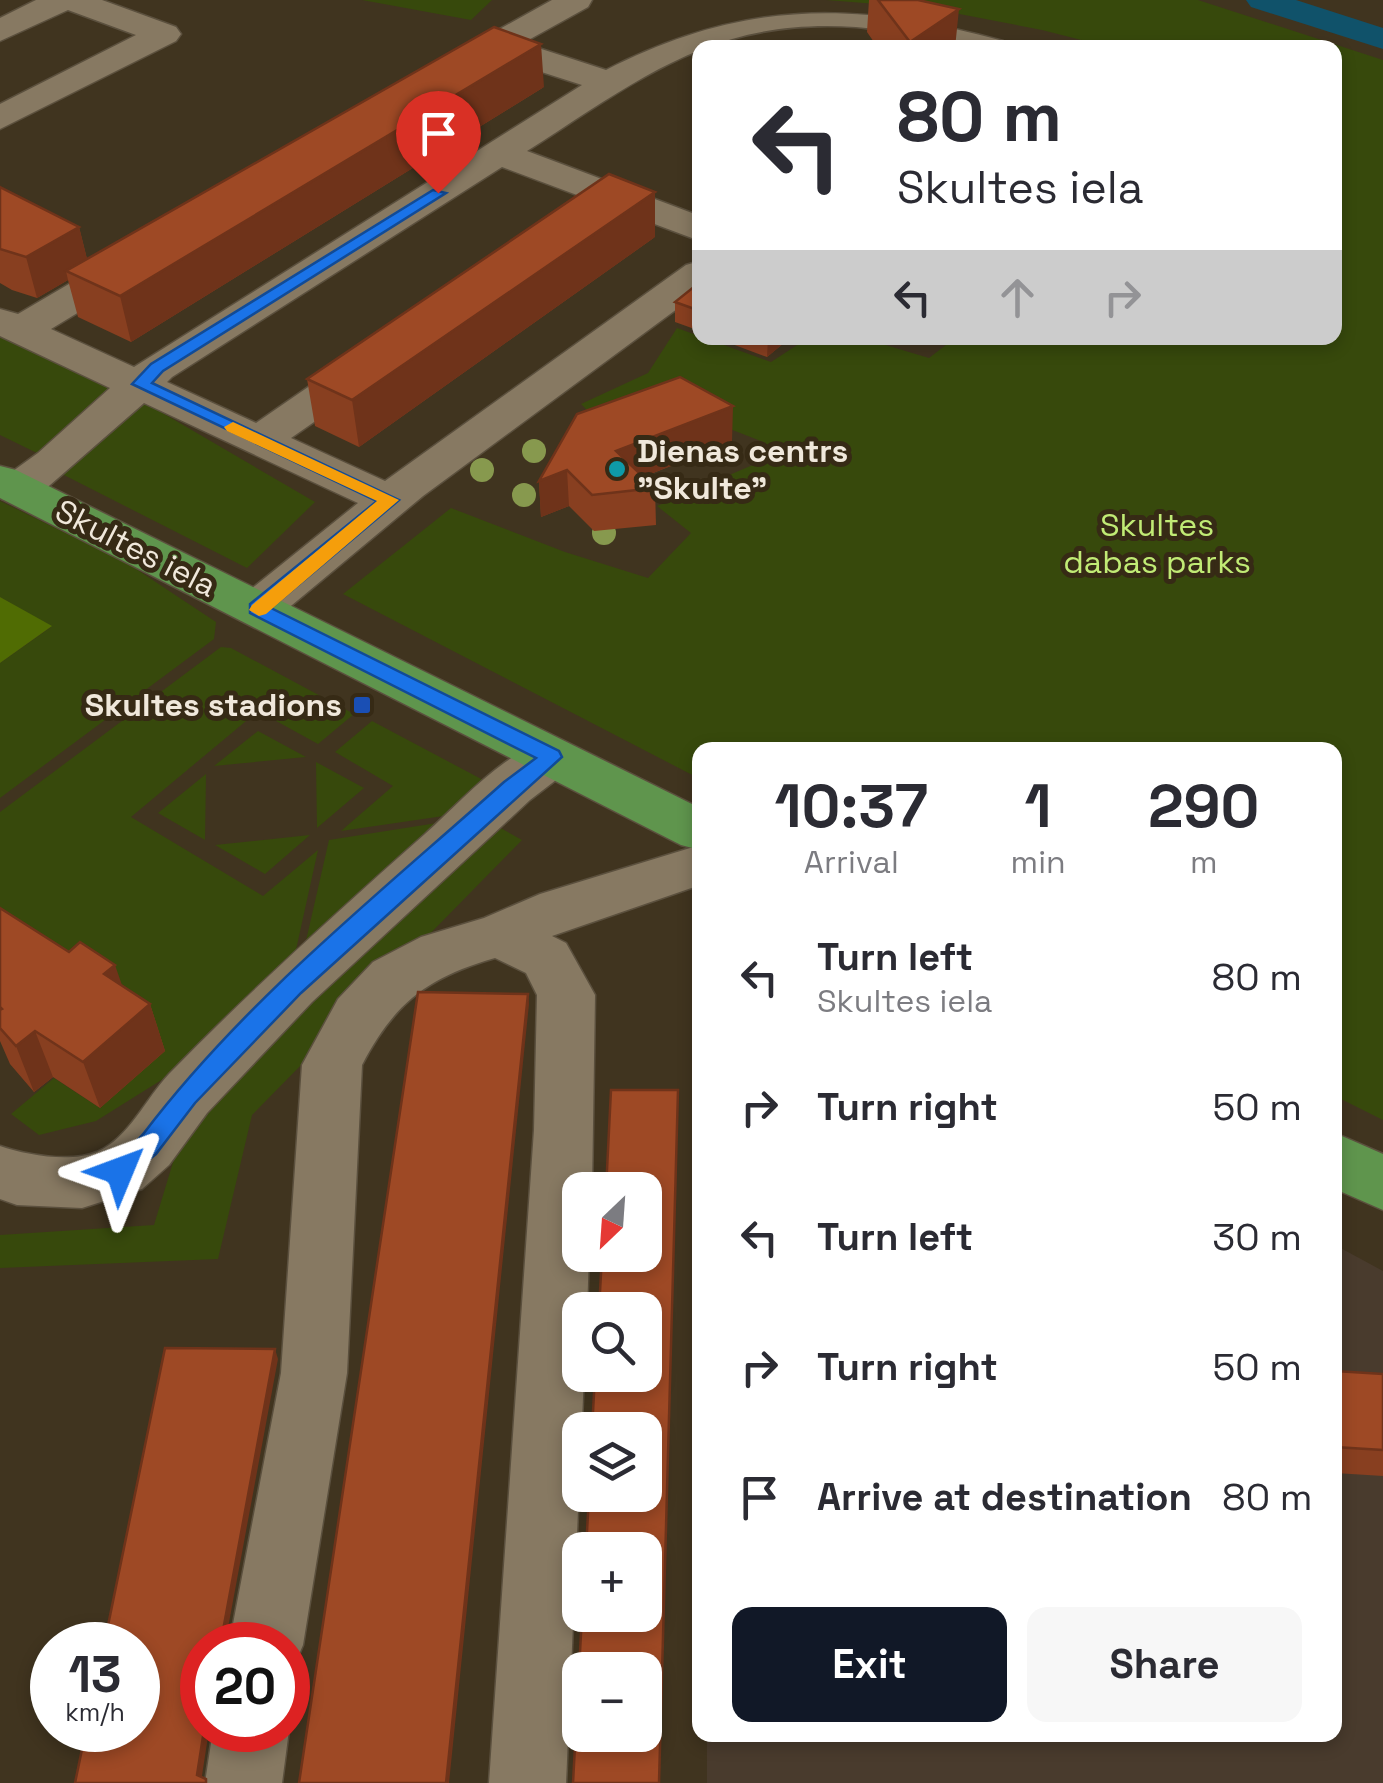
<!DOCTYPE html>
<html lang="en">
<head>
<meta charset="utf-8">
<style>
	:root { --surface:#fff; --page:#f7f7f7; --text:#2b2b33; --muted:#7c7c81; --accent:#111827 }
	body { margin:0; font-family:"Space Grotesk",sans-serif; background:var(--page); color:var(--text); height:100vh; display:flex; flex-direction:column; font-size:38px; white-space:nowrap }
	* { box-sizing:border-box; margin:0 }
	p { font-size:32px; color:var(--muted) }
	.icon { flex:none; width:55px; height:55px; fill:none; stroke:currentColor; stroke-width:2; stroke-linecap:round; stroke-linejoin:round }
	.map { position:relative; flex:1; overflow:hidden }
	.drawer { position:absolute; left:692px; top:742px; width:650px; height:1000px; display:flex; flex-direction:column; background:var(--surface); border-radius:20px; box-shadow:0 5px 15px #0003 }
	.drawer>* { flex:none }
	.hud { position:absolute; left:692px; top:40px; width:650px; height:305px; border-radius:20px; box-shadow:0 5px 15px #0003; background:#fff; color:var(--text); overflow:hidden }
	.needle { width:65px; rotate:205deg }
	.buttons { position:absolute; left:562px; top:1172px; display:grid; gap:20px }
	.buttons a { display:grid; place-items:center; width:100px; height:100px; border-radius:20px; background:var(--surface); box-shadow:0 5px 15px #0003; font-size:50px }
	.speed { position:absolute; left:30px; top:1622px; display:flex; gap:20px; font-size:50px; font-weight:700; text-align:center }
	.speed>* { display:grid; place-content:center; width:130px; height:130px; border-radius:50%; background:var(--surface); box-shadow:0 5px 15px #0003; line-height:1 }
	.speed small { font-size:25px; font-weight:400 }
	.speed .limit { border:15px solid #d22; background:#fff; color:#111 }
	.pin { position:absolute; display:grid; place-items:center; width:85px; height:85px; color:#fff; margin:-102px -42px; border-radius:50% 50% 50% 0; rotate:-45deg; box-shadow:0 0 10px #0007 }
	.pin .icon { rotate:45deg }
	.me { position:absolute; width:110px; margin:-55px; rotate:46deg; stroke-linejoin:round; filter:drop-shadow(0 0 8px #0008) }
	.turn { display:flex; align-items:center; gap:35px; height:210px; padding:0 40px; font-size:45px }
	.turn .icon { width:130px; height:130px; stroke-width:2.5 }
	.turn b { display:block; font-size:70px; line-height:85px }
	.lanes { display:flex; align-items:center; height:95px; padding:0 40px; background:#0003; justify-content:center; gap:50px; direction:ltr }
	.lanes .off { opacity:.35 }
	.eta { display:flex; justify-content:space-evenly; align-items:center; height:170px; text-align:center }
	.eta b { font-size:60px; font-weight:800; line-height:70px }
	.action { display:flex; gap:20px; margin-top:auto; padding:20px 40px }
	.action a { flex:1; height:115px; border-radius:20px; background:var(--accent); color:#fff; font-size:40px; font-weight:800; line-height:115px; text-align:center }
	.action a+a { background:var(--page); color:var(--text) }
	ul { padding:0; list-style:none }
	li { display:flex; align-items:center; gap:30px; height:130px; padding:0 40px }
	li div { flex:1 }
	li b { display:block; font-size:38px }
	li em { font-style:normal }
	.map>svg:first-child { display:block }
	.industrial { fill:#493b2d }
	.green { fill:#37490c }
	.forest { fill:#506c03 }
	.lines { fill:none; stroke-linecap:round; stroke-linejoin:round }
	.canal { fill:#10526a; fill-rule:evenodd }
	.minor-casing { stroke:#5b503e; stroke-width:3 }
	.major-casing { stroke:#5b503e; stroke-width:3 }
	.minor { fill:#877962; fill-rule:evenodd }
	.major { fill:#5f954d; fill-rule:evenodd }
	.tree { fill:#87994e }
	.wall { fill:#883f20 }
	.shaded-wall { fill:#6f331a }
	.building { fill:#9e4925; stroke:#6f331a; stroke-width:2.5; fill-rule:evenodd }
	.route { fill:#1a73e8; stroke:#114b97; stroke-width:2.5 }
	.slow { fill:#f59e0b }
	.culture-dot { fill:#0f9aa8; stroke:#362a15; stroke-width:4 }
	.transit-dot { fill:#1a4fb4; stroke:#362a15; stroke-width:4 }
	.labels { text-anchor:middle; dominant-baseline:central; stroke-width:10; stroke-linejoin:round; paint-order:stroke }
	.poi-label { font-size:32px; font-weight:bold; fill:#f0e8db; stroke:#362a15; text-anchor:start }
	.park-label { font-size:32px; fill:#c1eb75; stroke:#362a15 }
	.street-label { font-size:32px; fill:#f0e8db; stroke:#362a15 }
</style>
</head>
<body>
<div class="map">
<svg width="1383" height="1783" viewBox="0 0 1383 1783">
	<rect width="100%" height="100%" fill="#40341f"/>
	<path class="industrial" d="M1335,1245L1383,1271V1783H707V1735H1335Z"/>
	<path class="green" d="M362,0H492L471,20Z
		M826,0H1198L1383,60V1120L1335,1096V750H700V779L343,594L451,508L565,552L648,578L691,533L657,506L762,461L766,443L676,408L595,418L581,404L648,373L677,328L771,362L808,338H862L929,358L955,338H1335V48L1109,47L1042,30L928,8Z
		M0,337L125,387L39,454L0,435Z
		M142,401L315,502L247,568L60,473Z
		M0,501L127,563L216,622L214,639L0,798V663L51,627L0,597Z
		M221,647L231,648L354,714L318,744L258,711L131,817L263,896L318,850L290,977L203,1054L96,1121L39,1135L11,1114L54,1078L100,1108L164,1050L0,927V812Z
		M372,721L485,781L464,813L341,831L393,786L335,752Z
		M258,731L306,757L214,766Z
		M316,762L364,788L317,828Z
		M206,774L205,840L158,813Z
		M456,820L300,967L329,840Z
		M497,826L522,840L252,1115L218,1259L0,1268V1235L154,1225L184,1126Z
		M310,835L265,874L215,845Z"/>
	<path class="forest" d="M0,597L52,626L0,663Z"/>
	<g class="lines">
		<path class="canal" d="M1246,0H1296L1383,28V49L1251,7Z"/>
		<g class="minor-casing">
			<path id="minor" d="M36,0H102L176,27L181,34L176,41L0,129V104L136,35L68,10L0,41V18Z
				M552,0H592L588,7L523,43L606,70C742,0 856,0 1003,41L1008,48C990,48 971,50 954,48C921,43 890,29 856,27C714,17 640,79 527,151L700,216V241L502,167L172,377L167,382L256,423L356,354L371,350L386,354L392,363L386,372L291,438L385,481L686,265L700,261V292L423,496L274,620L257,625L240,620L233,609L240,598L358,503L144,403L34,499L18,503L2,499V479L38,453L110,388L0,336V309L18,314L125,251L139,247L153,251L159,259L153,267L51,329L134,367L582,85L498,58L459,79L447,82L435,79L430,72L435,65Z
				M551,739L569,744L577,757L569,770L530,800L312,1002L207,1113L169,1165L142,1189L82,1208L17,1205L0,1199V1146C26,1155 70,1163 97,1152C129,1138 146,1098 169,1074C251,990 337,912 425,834C462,801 502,753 551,739Z
				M700,845V885L552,936L566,943L595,995L592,1190H580V1255H589L587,1310H580V1375H584L566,1783H489L534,1130L537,995L526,973L495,958C428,977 394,1003 362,1065L347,1373L303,1645L292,1671L288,1673V1645H229L281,1373L302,1065L338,999L373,962L421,937L484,918L540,894Z
				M288,1727L289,1730L282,1783H205L213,1730H288Z"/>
		</g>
		<g class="major-casing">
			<path id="major" d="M0,466L16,470L700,808V850L681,845L0,498Z
				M1335,1133L1383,1154V1210L1335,1189Z"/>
		</g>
		<use href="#minor" class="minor"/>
		<use href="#major" class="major"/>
	</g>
	<g class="tree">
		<circle cx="534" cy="451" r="12"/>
		<circle cx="482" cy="470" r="12"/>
		<circle cx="524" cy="495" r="12"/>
		<circle cx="604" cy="533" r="12"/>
	</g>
	<path class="wall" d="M869,0H918L955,48H878L867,32Z
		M544,87L131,342L78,317L68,280L37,298L12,290L0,283V187L79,227L87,259Z
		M655,237L359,447L315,426L307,379Z
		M700,282V331L675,322V302Z
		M716,338H790L767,357Z
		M577,414L732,442L643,477L655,488L656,525L594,531L569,506L541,517L539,481Z
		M0,908L150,1004L165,1051L100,1108L53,1077L34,1092L10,1064L0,1041Z
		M1335,1371L1383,1374V1476L1335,1473Z"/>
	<path class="shaded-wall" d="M959,9L955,48H910V42Z
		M541,44L544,87L131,342L120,296Z
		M655,192V237L359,447L352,400Z
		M79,227L89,267L66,271L68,280L37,298L26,257Z
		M768,338H790L767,357Z
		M733,406L732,442L617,487L616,451Z
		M567,470L569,506L541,517L539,481Z
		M115,965L131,1011L104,974Z
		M528,994L529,1004L449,1783H446Z
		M150,1004L165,1051L100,1108L83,1062Z
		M35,1031L53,1077L34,1092L16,1046Z
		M275,1349L278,1359L225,1644L222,1636Z
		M204,1730H209L201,1782L197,1775Z"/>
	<path class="building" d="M878,0H918L959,9L910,42Z
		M494,27L541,44L120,296L66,271Z
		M609,174L655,192L352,400L307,379Z
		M0,187L79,227L26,257L0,249Z
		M700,282V311L675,302Z
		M680,377L733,406L616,451L655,488L592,495L567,470L539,481L577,414Z
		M0,908L69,952L80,942L115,965L104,974L150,1004L83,1062L35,1031L16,1046L0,1028V1010L2,1009L0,1007Z
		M418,992L528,994L446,1783H299Z
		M611,1090H678L659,1783H573L582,1615H645V1550H586L589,1495H645V1430H592L595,1375H645V1310H599L602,1255H645V1190H606ZM580,1670H645V1735H580Z
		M165,1348L275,1349L222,1636L229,1641L228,1645H202V1730H204L197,1775L206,1779V1783H75L86,1730H138V1645H104Z
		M1335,1371L1383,1374V1450L1335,1447Z"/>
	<path class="route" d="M433,190L446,193L163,371L152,383L399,500L271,608L559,751L562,757L301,993L195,1103L156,1154L120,1182L111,1179L107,1171C115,1155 133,1147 144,1133C245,1000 380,893 504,782L536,758L250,613V604L377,501L132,384L151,364Z"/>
	<path class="slow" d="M233,422L399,500L266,614L259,616L249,610L252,605L377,501L227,431L224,427Z"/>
	<circle class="culture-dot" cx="617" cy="469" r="10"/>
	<rect class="transit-dot" x="352" y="695" width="20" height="20" rx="5"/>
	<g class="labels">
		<g class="poi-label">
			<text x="637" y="451">Dienas centrs<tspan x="637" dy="37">"Skulte"</tspan></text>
			<text x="342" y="705" text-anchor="end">Skultes stadions</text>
		</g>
		<g class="park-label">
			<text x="1157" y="525">Skultes<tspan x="1157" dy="37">dabas parks</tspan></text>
		</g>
		<g class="street-label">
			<text transform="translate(136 548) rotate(27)">Skultes iela</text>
		</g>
	</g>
</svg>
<div class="buttons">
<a><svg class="needle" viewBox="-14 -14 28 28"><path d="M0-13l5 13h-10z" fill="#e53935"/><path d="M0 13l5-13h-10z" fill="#7c7c81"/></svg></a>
<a><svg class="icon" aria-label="search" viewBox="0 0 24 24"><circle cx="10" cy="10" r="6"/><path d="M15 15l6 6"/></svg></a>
<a><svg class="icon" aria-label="layers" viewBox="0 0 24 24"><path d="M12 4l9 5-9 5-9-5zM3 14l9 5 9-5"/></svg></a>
<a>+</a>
<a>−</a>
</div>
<div class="speed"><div>13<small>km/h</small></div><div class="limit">20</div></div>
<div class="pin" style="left:438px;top:193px;background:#d93025"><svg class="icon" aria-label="arrive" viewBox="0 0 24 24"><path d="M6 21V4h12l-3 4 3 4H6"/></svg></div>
<svg class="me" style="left:120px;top:1171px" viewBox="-20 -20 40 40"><path d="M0-17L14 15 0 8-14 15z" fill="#1a73e8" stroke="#fff" stroke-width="4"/></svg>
<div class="hud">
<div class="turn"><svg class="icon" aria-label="left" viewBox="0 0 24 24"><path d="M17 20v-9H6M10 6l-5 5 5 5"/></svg><div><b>80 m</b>Skultes iela</div></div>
<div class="lanes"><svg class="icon" aria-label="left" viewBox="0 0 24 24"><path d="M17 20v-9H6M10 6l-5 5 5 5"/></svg><svg class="icon off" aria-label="ahead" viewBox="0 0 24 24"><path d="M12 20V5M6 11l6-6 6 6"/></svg><svg class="icon off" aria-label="right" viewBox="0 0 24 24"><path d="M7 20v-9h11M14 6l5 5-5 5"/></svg></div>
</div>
<section class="drawer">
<div class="eta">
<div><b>10:37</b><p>Arrival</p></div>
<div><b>1</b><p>min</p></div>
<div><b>290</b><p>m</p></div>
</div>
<ul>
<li><svg class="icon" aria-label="left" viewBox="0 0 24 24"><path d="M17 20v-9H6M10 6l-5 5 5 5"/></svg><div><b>Turn left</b><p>Skultes iela</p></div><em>80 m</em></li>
<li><svg class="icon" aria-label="right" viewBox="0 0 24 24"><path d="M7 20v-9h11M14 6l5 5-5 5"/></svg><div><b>Turn right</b></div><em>50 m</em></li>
<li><svg class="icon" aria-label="left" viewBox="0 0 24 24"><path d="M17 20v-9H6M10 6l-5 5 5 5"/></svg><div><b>Turn left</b></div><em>30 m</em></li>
<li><svg class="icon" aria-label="right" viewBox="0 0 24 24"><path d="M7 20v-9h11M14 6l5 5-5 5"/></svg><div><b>Turn right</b></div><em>50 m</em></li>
<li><svg class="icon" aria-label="arrive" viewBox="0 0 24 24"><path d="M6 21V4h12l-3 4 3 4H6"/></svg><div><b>Arrive at destination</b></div><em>80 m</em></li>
</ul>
<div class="action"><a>Exit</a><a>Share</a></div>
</section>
</div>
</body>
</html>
